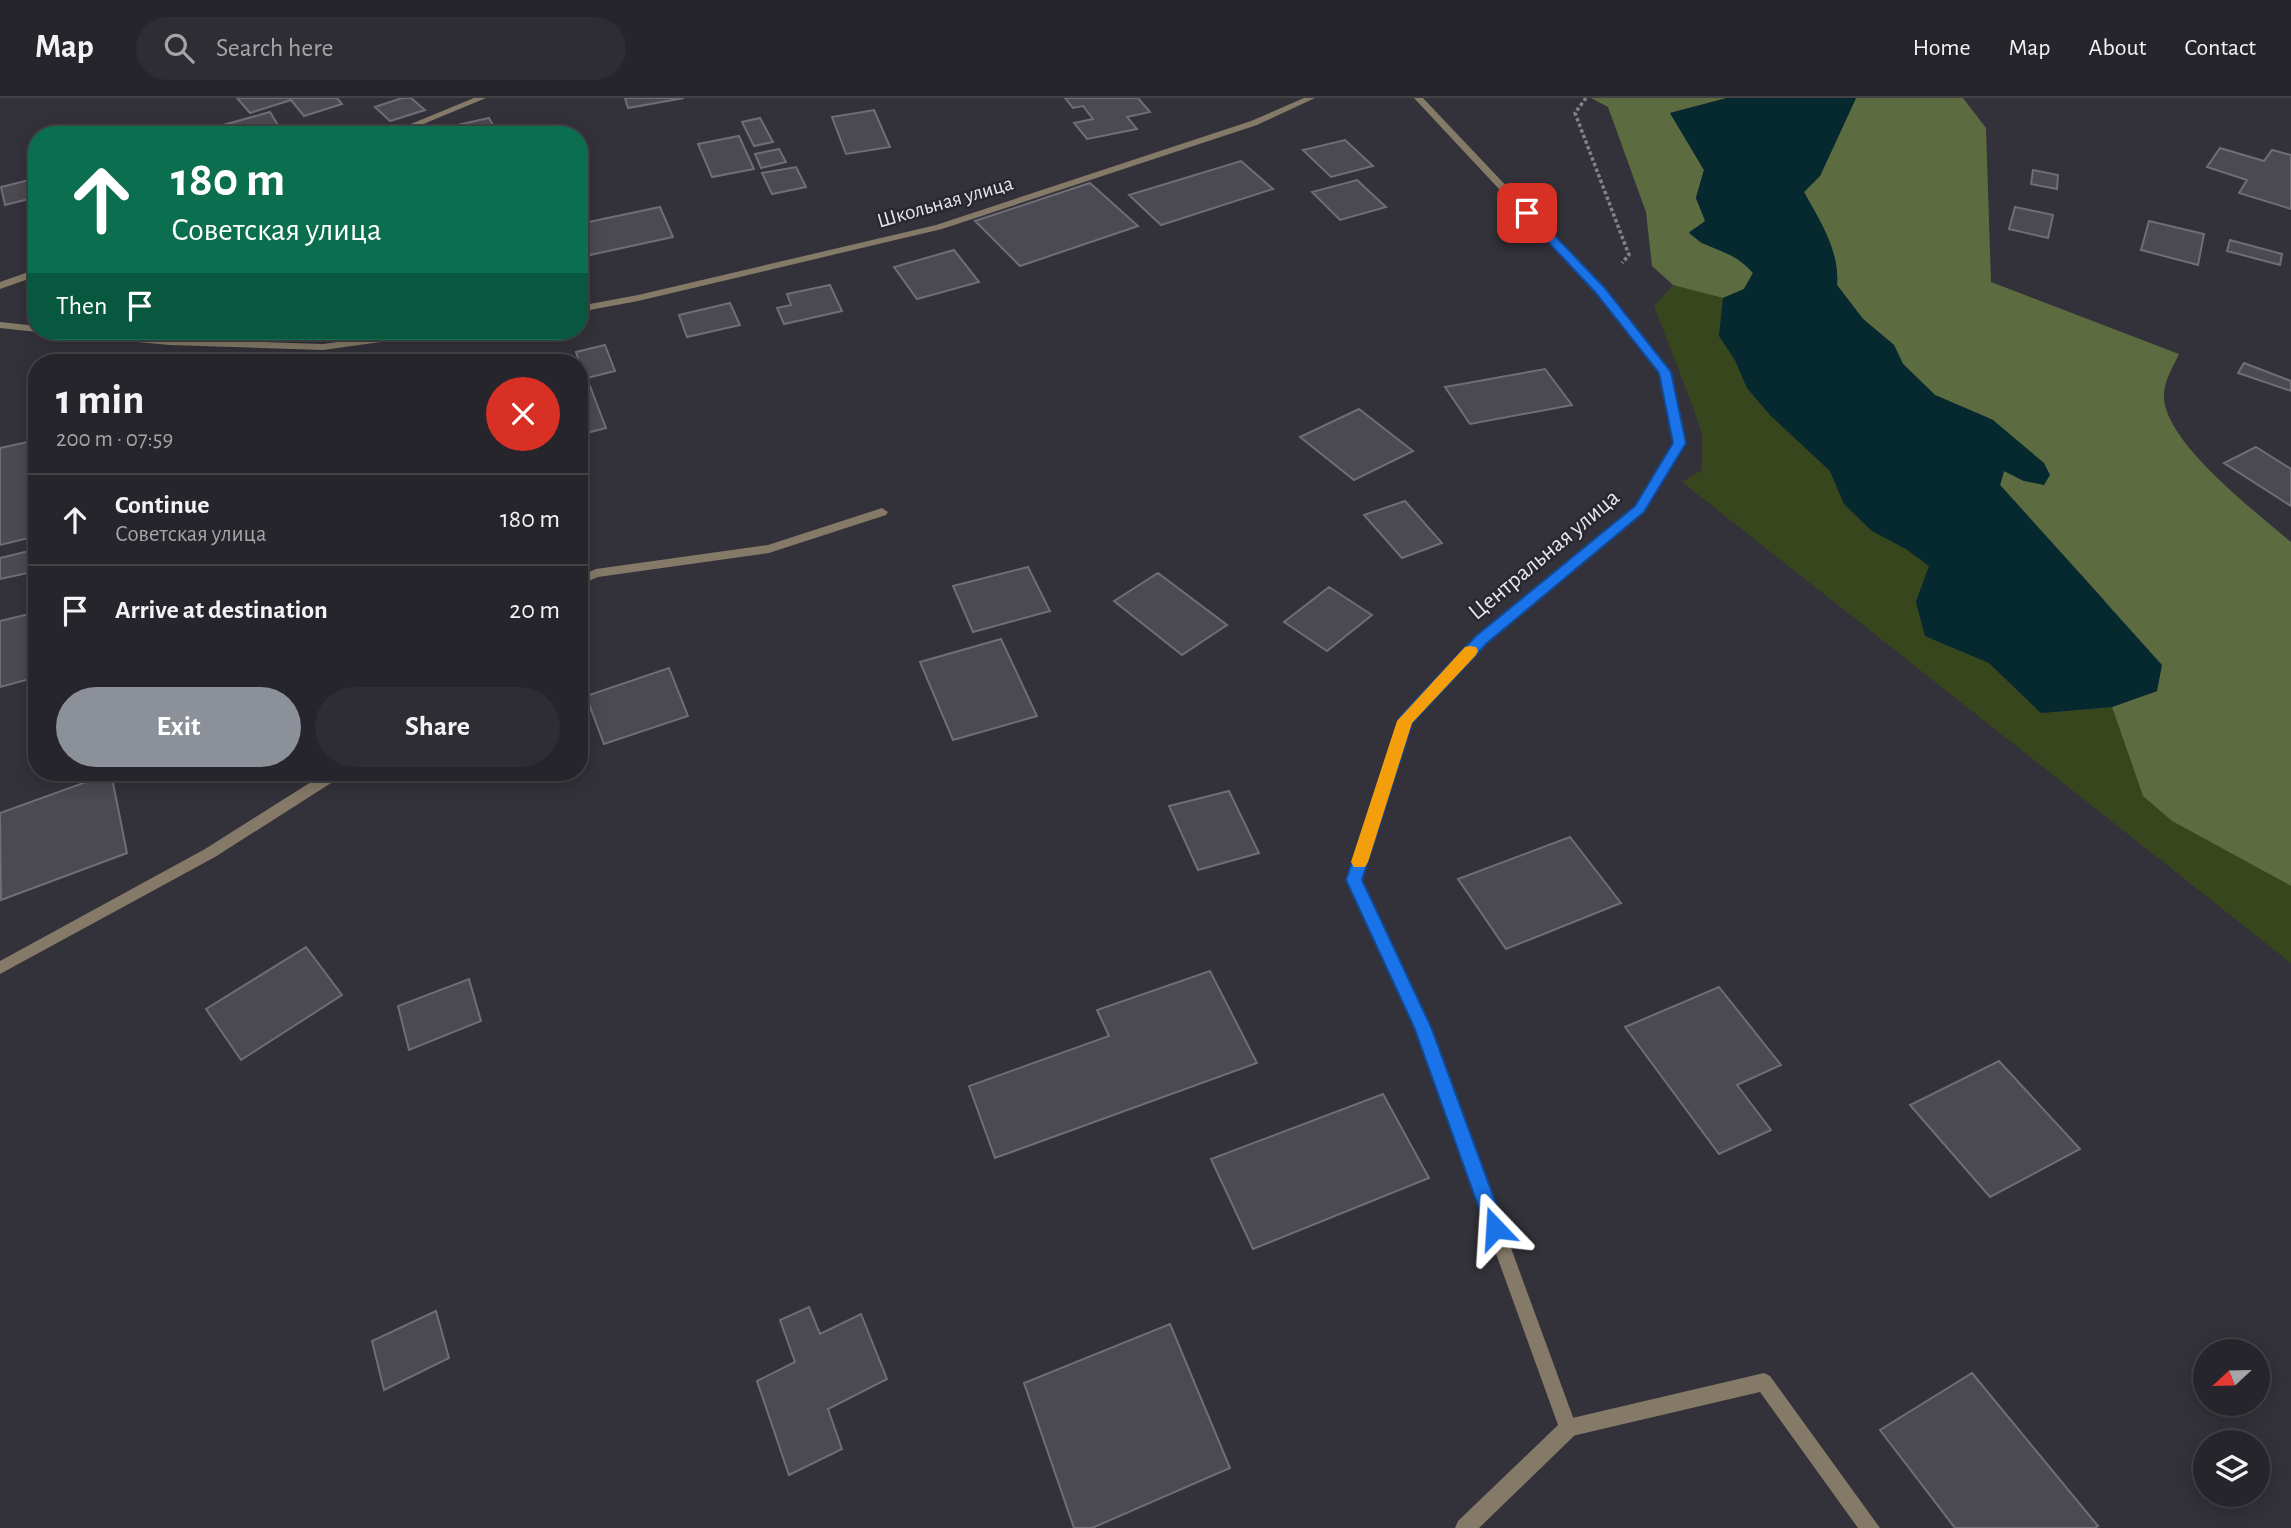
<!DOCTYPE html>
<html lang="en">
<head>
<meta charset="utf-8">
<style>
	:root { --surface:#26252b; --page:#2e2d33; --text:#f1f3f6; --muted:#a4a5a9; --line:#424247; --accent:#8c9099 }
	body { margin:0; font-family:"Alegreya Sans",sans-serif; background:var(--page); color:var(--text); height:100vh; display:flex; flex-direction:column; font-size:26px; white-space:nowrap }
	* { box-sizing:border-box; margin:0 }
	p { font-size:23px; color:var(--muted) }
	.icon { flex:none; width:38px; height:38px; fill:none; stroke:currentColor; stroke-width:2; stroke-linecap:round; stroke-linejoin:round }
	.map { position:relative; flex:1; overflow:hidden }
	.sheet { position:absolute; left:28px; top:256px; width:560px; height:427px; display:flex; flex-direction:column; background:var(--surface); border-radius:28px; box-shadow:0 4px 18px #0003,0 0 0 2px var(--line) }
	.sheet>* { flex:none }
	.guide { position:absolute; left:28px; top:28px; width:560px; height:214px; border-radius:28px; box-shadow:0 4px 18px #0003,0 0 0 2px var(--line); background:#0b6e4f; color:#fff; overflow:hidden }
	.needle { width:46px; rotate:248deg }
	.tools { position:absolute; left:2193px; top:1241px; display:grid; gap:14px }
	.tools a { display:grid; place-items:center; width:77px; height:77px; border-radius:50%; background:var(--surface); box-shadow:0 4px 18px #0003,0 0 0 2px var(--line); font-size:35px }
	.pin { position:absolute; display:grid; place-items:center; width:60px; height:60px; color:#fff; margin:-30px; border-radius:14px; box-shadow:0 4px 10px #0006 }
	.me { position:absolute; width:77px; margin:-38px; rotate:340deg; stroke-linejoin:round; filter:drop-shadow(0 0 5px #0008) }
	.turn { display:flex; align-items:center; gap:24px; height:147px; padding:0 28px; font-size:32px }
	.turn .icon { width:91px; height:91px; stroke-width:2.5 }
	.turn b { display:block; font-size:49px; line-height:60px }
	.then { display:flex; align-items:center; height:66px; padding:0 28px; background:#0003; gap:14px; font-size:26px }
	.round { display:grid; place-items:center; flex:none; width:74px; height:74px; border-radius:37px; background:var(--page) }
	.summary { display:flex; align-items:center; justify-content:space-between; height:119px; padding:0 28px }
	h1 { font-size:42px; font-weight:700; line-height:52px }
	.cta { display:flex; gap:14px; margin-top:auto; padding:14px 28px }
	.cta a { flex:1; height:80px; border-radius:42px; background:var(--accent); color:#fff; font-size:28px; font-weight:700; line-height:80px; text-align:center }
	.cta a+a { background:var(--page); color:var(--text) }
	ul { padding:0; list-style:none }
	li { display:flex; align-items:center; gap:21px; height:91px; padding:0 28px; border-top:2px solid var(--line) }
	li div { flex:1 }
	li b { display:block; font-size:26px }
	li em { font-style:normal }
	header { display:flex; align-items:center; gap:42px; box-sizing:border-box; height:98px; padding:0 35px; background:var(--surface); border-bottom:2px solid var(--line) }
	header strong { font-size:33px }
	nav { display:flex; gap:38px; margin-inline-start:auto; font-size:24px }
	.search { width:490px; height:63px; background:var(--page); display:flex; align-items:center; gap:18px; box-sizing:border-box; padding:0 24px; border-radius:38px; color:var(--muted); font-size:26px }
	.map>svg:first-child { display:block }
	.green { fill:#38461e }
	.forest { fill:#5c6c40 }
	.water { fill:#05292e }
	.building { fill:#4b4951; stroke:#6f6d76; stroke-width:2 }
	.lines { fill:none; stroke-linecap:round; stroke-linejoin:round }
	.path { stroke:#838188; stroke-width:3.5; stroke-dasharray:3.5 2.5; stroke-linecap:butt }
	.service { fill:#857a68; fill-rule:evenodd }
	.minor { fill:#857a68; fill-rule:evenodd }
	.route { fill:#1a73e8; stroke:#114b97; stroke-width:2 }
	.slow { fill:#f59e0b }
	.labels { text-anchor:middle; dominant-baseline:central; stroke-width:5; stroke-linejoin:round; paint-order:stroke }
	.far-street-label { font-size:21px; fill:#e7e6eb; stroke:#29272f }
	.street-label { font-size:24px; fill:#e7e6eb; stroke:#29272f }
</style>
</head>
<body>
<header>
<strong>Map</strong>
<div class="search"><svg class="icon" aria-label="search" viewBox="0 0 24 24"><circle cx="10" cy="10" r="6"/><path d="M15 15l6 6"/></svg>Search here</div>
<nav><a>Home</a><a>Map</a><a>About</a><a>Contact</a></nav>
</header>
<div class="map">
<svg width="2291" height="1430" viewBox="0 0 2291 1430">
	<rect width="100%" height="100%" fill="#333139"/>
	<path class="green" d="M1673,187L1723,200L1720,238L1735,262L1747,290L1770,317L1830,373L1844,406L1872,433L1906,451L1929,468L1916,504L1925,538L1989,565L2041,615L2112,609L2143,698L2172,723L2291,788V865L1682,384L1702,372V337L1694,312L1654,208Z"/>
	<path class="forest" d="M1591,0H1727L1670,15L1704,72L1696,100L1706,123L1689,134L1701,145L1739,159L1753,175L1744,191L1723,200L1673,187L1652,168L1646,114L1608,9Z
		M1856,0H1963L1986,30L1991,184L2179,256C2172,271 2163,284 2164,301C2168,347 2256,414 2291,444V788L2172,723L2143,698L2112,609L2157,593L2104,502L2000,387L2004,373L2024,383L1993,322L1935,297L1903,266L1894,247L1863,221L1837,187C1840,153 1820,124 1804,94L1820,78Z"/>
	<path class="water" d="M1727,0H1856L1820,78L1804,94C1821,125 1839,151 1837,187L1863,221L1894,247L1903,266L1935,297L1993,322L2044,365L2050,377L2044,387L2024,383L2004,373L2000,387L2162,567L2157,593L2112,609L2041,615L1989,565L1925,538L1916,504L1929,468L1906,451L1872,433L1844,406L1830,373L1770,317L1747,290L1735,262L1719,238L1723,200L1744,191L1753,175C1731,150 1712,155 1689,135L1705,123L1696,100L1704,72L1670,15Z"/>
	<path class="building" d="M237,0H337L342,6L304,18L291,2L250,15Z
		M402,0H411L425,12L390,23L375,9Z
		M625,0H684L628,10Z
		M1065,0H1138L1150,14L1127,19L1137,31L1087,41L1074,25L1093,21L1083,8L1073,10Z
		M874,12L890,49L846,56L832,19Z
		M270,14L284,37H187Z
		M489,20L497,34L458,37L453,28Z
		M760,20L773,44L754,48L742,24Z
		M739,38L754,71L712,79L698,46Z
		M1345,42L1373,68L1331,79L1303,52Z
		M2220,50L2264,63L2272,52L2291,57V111L2239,95L2247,82L2207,69Z
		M779,51L786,64L761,70L755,56Z
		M1241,63L1273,91L1161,127L1129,97Z
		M796,69L806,89L772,96L762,75Z
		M2033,72L2058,77L2057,91L2031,86Z
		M37,80V99L5,107L1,89Z
		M1357,82L1386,109L1340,122L1312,94Z
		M1090,85L1138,128L1020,168L975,123Z
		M660,109L673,139L590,157L579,126Z
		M2015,109L2053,117L2048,140L2009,131Z
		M2149,123L2204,136L2198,167L2141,152Z
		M2230,142L2282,156L2280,167L2227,153Z
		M954,152L979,184L917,201L894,169Z
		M830,187L842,213L784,226L777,210L791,207L787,196Z
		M730,205L740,227L687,239L679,217Z
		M605,247L615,273L579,282V264H565L578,260L576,254Z
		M2244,265L2291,283V293L2238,275Z
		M1545,271L1572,307L1470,326L1445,289Z
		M590,288L606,330L579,337V290Z
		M1359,311L1413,353L1354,382L1300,339Z
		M37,342V438L0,447V350Z
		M2256,349L2291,371V408L2224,365Z
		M1405,403L1442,445L1402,460L1364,417Z
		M37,451V473L0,481V460Z
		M1028,469L1050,513L973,534L953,488Z
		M1158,475L1227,527L1182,557L1114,503Z
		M1329,489L1372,517L1327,553L1284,524Z
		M37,514V579L0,589V523Z
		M1001,541L1037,618L953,642L920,564Z
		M669,570L688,618L604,646L586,598Z
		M111,675L127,755L1,802L0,715Z
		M1229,693L1259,755L1198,772L1169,708Z
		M1570,739L1621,805L1506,851L1458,781Z
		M306,849L342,897L241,962L206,911Z
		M1210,873L1257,965L995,1060L969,988L1109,938L1097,912Z
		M469,881L481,923L409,952L398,908Z
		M1719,889L1781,967L1737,987L1771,1032L1719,1056L1625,929Z
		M1999,963L2080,1051L1990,1099L1910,1007Z
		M1383,996L1429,1080L1253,1151L1211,1061Z
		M809,1209L820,1236L861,1216L887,1281L828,1311L842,1351L789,1377L757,1283L795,1264L780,1222Z
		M436,1213L449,1260L384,1292L372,1243Z
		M1170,1226L1230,1370L1092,1430H1074L1024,1285Z
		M1972,1275L2098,1428L2095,1430H1955L1880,1332Z"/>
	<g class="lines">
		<path class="path" d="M1586,0L1575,15L1629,157L1622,165"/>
		<path class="service" d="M882,410L888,414L886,417L769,455L598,479L579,487V478L596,471L768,447Z
			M327,674H344L342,678L215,759L0,876V863L205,751Z
			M1764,1275L1770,1278L1880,1430H1858L1760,1294L1568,1339L1561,1337L1559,1330L1561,1323L1568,1321Z"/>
		<path class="minor" d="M474,0H486L397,37H384Z
			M1304,0H1315L1257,27L942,131L638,203L579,214V208L638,197L936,127L1251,23Z
			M1414,0H1423L1603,190L1669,272L1686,345L1644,414L1486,545L1411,625L1361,782L1430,929L1577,1330L1575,1337L1479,1430H1455L1458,1423L1558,1327L1414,929L1347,782L1400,619L1476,539L1636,408L1674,345L1660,274L1595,194Z
			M37,171V178L0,191V184Z
			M0,224L37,228V233H41L37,234L0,230Z
			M50,233H85L169,241L323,246L418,233H444L439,236L323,252L169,247L55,236Z"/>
	</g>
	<path class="route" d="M1523,113H1531L1604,189L1671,274L1686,345L1644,414L1486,546L1412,625L1362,782L1431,929L1505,1130L1502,1137L1495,1139L1488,1137L1486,1130L1414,929L1346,782L1400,619L1476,538L1635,408L1673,345L1659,275L1595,194L1523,117Z"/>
	<path class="slow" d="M1470,548L1476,549L1478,553L1476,557L1412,625L1368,764L1365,769H1354L1351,764L1397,623L1465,549Z"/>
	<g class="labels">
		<g class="far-street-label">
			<text transform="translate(945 104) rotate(-16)">Школьная улица</text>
		</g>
		<g class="street-label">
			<text transform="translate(1544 457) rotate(-40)">Центральная улица</text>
		</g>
	</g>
</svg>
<div class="tools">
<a><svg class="needle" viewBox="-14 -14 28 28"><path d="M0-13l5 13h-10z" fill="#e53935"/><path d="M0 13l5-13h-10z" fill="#a4a5a9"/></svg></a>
<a><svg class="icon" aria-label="layers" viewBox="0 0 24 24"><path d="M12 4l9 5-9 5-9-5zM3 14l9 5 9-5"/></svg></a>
</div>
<div class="pin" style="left:1527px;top:115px;background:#d93025"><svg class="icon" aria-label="arrive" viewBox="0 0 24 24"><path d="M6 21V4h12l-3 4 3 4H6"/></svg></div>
<svg class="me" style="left:1495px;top:1130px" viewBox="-20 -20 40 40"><path d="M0-17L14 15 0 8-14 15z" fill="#1a73e8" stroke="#fff" stroke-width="4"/></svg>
<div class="guide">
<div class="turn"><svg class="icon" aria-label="ahead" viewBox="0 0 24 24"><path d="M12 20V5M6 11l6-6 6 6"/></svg><div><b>180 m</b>Советская улица</div></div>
<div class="then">Then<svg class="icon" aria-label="arrive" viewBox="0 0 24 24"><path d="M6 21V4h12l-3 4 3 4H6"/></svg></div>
</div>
<section class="sheet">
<div class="summary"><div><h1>1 min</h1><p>200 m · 07:59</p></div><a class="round" style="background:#d93025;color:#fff"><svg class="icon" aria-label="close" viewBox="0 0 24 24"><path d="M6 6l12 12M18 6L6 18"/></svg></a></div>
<ul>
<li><svg class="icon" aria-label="ahead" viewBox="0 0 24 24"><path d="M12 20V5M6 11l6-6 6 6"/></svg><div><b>Continue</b><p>Советская улица</p></div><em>180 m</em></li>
<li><svg class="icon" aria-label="arrive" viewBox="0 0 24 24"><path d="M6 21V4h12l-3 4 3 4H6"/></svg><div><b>Arrive at destination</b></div><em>20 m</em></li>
</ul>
<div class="cta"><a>Exit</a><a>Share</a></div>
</section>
</div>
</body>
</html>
